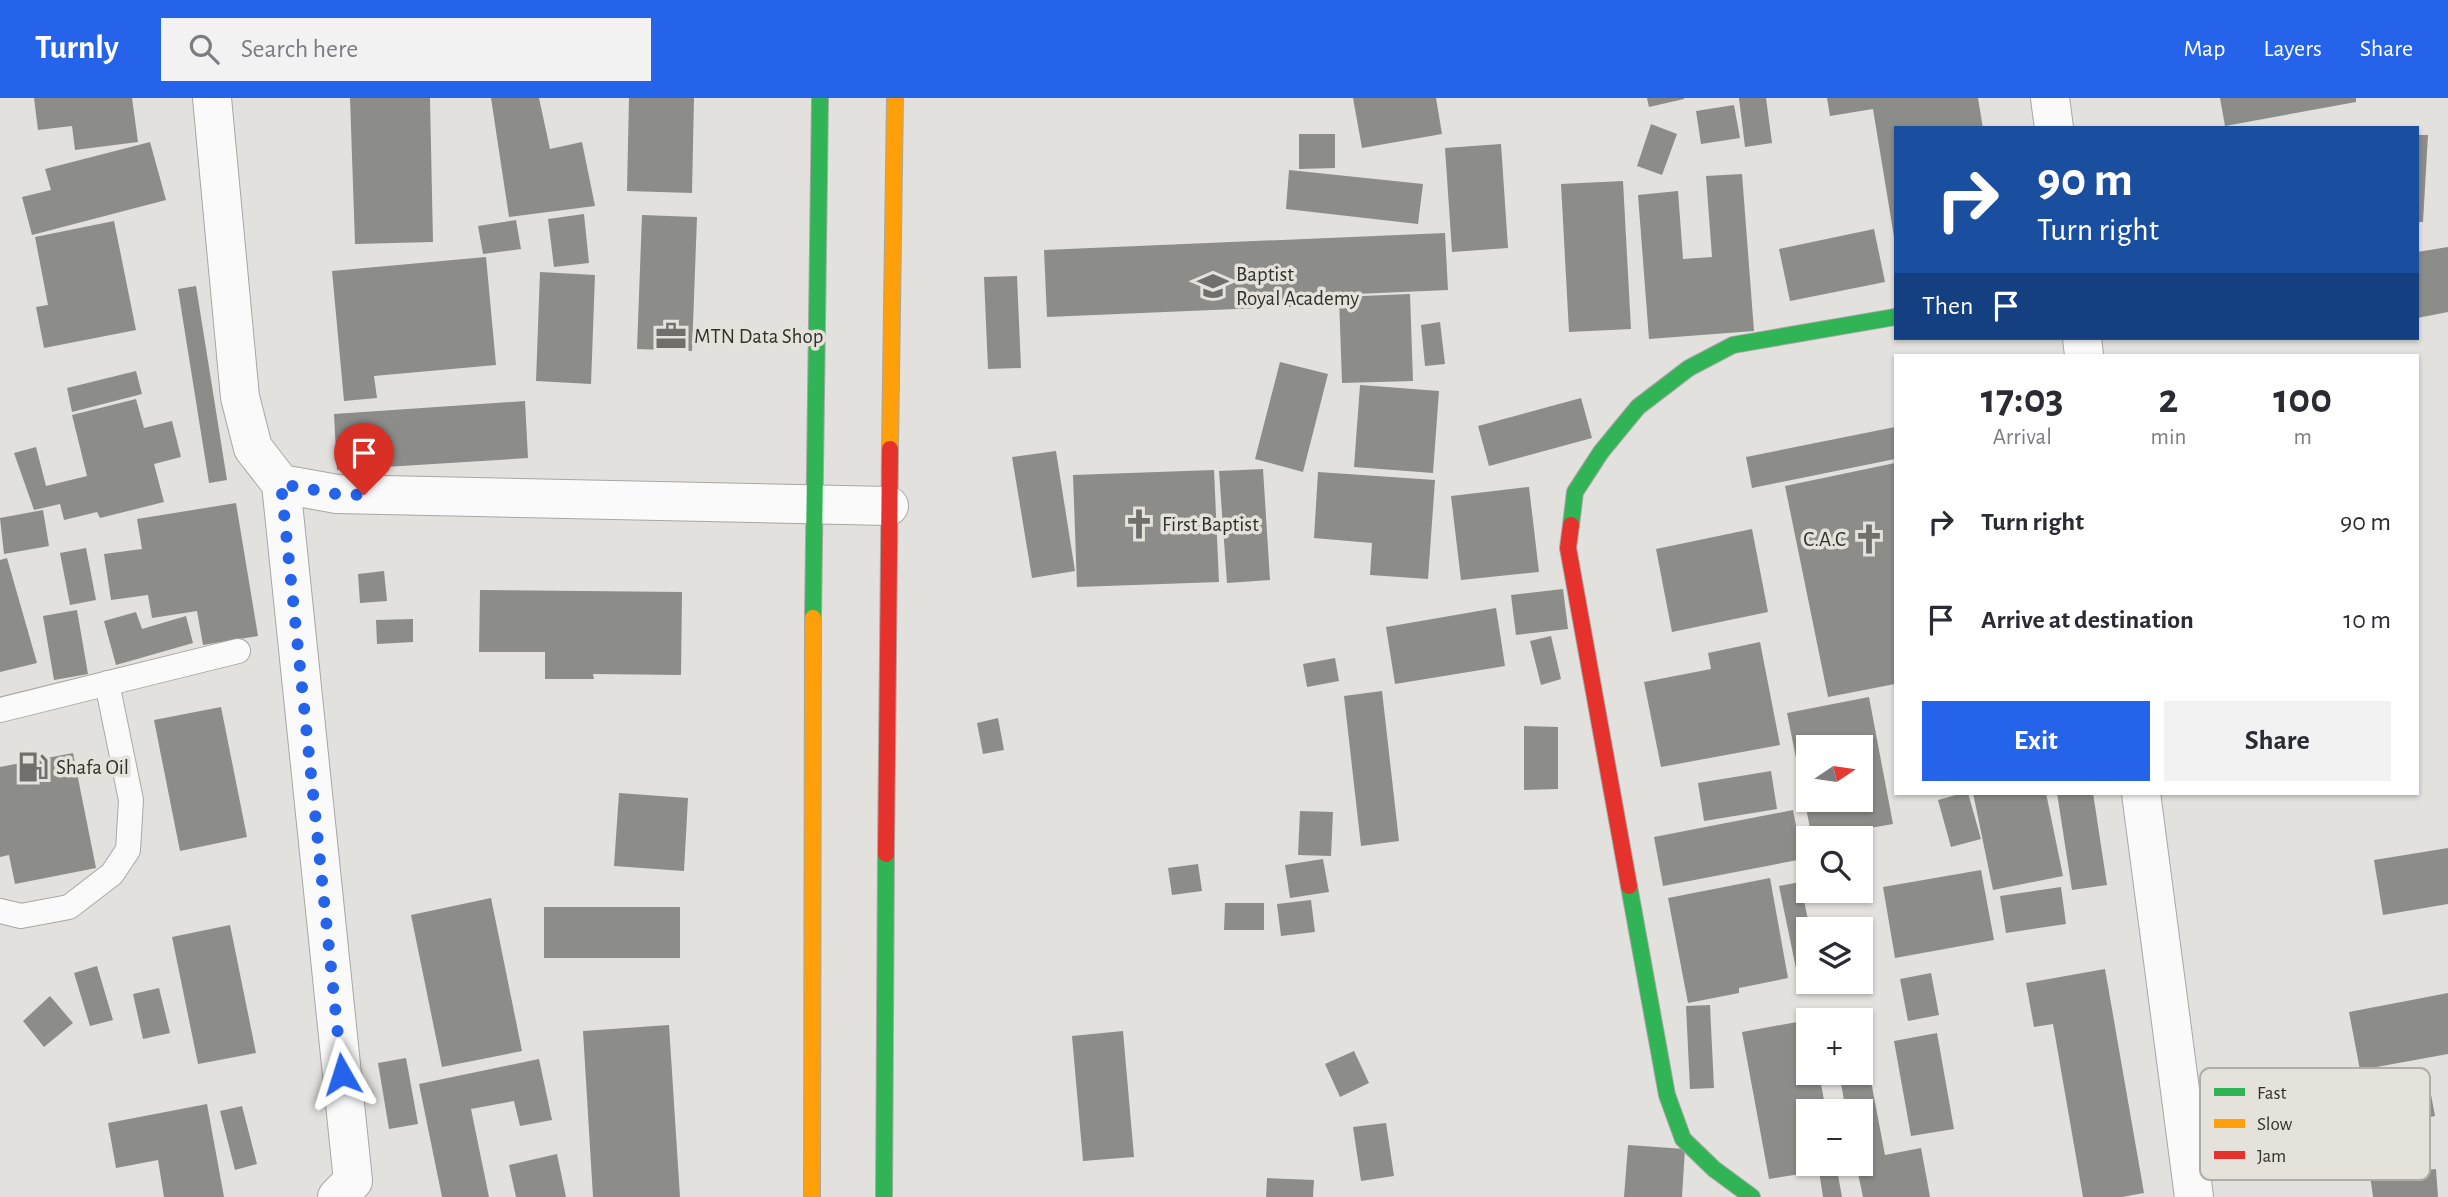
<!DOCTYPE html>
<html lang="en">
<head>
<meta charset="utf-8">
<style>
	:root { --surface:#fff; --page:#f2f2f3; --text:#2b2b33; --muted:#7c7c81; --accent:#2563eb }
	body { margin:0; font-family:"Alegreya Sans",sans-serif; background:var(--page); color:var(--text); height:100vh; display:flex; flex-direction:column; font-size:26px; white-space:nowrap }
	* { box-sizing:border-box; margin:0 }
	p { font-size:23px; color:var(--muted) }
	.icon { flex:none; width:38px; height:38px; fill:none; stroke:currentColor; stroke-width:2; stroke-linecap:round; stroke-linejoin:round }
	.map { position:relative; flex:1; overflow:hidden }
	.sheet { position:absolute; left:1894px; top:256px; width:525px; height:441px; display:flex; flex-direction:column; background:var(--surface); border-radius:0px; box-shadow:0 2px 5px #0004 }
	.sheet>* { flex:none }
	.guide { position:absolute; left:1894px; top:28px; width:525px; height:214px; border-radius:0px; box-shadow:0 2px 5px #0004; background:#1a4fa0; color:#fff; overflow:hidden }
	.needle { width:46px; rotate:77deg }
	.tools { position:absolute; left:1796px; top:637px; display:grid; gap:14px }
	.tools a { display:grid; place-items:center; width:77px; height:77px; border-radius:0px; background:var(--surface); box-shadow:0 2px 5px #0004; font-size:35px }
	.pin { position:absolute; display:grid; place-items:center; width:60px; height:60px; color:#fff; margin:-72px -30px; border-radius:50% 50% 50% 0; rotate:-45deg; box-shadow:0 0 7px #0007 }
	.pin .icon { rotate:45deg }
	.me { position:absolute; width:77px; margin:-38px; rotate:354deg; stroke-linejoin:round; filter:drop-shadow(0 0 5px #0008) }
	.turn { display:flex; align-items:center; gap:24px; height:147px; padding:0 28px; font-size:32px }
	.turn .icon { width:91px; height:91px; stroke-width:2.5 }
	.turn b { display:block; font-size:49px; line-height:60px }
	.then { display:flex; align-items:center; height:66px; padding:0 28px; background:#0003; gap:14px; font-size:26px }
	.eta { display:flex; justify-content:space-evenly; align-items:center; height:119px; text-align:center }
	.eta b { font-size:42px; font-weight:700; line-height:49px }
	.action { display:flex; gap:14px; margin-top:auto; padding:14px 28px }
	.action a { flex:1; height:80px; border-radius:0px; background:var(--accent); color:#fff; font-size:28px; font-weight:700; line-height:80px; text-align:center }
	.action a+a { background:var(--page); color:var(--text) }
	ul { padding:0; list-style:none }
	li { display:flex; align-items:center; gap:21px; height:98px; padding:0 28px }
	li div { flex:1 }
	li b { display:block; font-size:26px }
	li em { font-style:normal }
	header { display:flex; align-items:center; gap:42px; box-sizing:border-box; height:98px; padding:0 35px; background:var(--accent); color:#fff }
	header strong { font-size:33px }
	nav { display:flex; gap:38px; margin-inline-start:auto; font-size:24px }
	.search { width:490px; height:63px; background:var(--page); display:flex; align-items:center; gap:18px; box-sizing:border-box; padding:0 24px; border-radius:0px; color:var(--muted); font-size:26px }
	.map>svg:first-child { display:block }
	.building { fill:#8c8c89; fill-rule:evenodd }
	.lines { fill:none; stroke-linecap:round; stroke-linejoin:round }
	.lane-casing { stroke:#a8a7a4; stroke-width:26 }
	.street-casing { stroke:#a8a7a4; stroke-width:40 }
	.fast-casing { stroke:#a8a7a4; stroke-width:18 }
	.slow-casing { stroke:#a8a7a4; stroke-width:18 }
	.jam-casing { stroke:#a8a7a4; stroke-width:18 }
	.lane { stroke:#fbfafa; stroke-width:24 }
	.street { stroke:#fbfafa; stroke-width:38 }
	.fast { stroke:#30b455; stroke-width:16 }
	.slow { stroke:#ff9f0a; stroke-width:16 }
	.jam { stroke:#e5322d; stroke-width:16 }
	.route { stroke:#2563eb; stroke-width:12; stroke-dasharray:0 21.6 }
	.labels { text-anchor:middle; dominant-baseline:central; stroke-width:7; stroke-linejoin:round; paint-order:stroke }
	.poi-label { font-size:21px; fill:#32312e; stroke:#e4e2db; text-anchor:start }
	.key { fill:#e4e2db; stroke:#afada7; stroke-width:2 }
	.key-label { font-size:19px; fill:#32312e }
</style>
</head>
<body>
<header>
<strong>Turnly</strong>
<div class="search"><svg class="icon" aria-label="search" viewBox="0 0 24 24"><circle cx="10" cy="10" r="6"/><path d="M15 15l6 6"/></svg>Search here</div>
<nav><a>Map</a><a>Layers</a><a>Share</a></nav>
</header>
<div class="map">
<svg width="2448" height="1099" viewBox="0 0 2448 1099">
	<rect width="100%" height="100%" fill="#e2e1dd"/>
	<path class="building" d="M34,0H132L138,44L75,52L72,28L38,32Z
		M350,0H430L433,144L355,146Z
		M491,0H539L550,51L582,44L595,108L509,119Z
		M629,0H694L692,95L627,93Z
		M1353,0H1436L1442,36L1362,50Z
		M1647,0H1684V1L1649,9Z
		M1739,0H1766L1772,45L1745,49Z
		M1827,0H1978L1983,30H1895V145L1873,11L1830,18Z
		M2220,0H2356V4L2225,28Z
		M1734,7L1740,40L1701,46L1696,13Z
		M1651,26L1677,36L1662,77L1637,68Z
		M1299,36H1335V70L1299,71Z
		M2417,37H2428L2423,124H2417Z
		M150,44L166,102L32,137L22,99L51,92L45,71Z
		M1501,46L1508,150L1452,154L1445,50Z
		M1289,72L1423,86L1418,126L1286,111Z
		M1742,76L1754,233L1649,241L1638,97L1678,93L1683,161L1712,159L1706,78Z
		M1623,83L1631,231L1569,234L1561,86Z
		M584,116L589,165L554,169L548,121Z
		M642,117L697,119L692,253L637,251Z
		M516,122L521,151L483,156L478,128Z
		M114,123L136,232L44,250L36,209L48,207L35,139Z
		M1874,131L1885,184L1790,203L1779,151Z
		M1445,135L1448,192L1332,197L1333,207L1047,219L1044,152Z
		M2448,149V214L2417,220V154Z
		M486,159L496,267L374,278L377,300L344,303L332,173Z
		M540,174L595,177L591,286L536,283Z
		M1017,178L1021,270L988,271L984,179Z
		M196,188L227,382L209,385L178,191Z
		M1410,196L1413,283L1342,285L1339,199Z
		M1440,224L1445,266L1425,268L1421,227Z
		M1280,264L1328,276L1303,374L1255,361Z
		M136,273L142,296L72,314L67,290Z
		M1360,287L1439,293L1433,375L1354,369Z
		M1581,300L1592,340L1489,368L1478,328Z
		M136,301L144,330L172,323L181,359L154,366L164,404L100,420L97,414L64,422L60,406L34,412L14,355L36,349L46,388L87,378L72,317Z
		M525,303L528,360L337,372L334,316Z
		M1895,329V361L1752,390L1746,359Z
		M1056,353L1075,473L1032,480L1012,359Z
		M1895,365V586L1828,599L1785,388Z
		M1263,371L1270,482L1227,485L1219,373Z
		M1214,372L1219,484L1077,489L1073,377Z
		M1318,374L1435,382L1428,481L1370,477L1372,445L1314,440Z
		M1529,389L1539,474L1461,482L1451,398Z
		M236,405L258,538L203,547L197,513L152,520L148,497L111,502L104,456L142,451L137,421Z
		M43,412L49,448L4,456L0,420Z
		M1752,431L1768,514L1672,534L1656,451Z
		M86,450L96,502L70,507L60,455Z
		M7,460L37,565L0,574V462Z
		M384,473L387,503L360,505L358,476Z
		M1563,491L1568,531L1516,537L1511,497Z
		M480,492L682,494L681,577L593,576L594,581H545V554H479Z
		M1496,510L1505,568L1395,586L1386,529Z
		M77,512L88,576L54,582L43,518Z
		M136,514L142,531L186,518L193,545L116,567L104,523Z
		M413,521V544L377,546L376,522Z
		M1551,538L1561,581L1541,587L1530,543Z
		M1760,544L1780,647L1661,669L1644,584L1711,571L1708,555Z
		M1335,560L1339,583L1307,589L1303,566Z
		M1382,593L1399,743L1361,748L1344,598Z
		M1869,599L1893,726L1812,740L1787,615ZM1808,649H1860V702H1808Z
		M221,609L247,739L180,753L154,622Z
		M998,620L1004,652L983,656L977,625Z
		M1524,628L1558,629V691L1524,692Z
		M73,655L96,770L15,786L9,757L0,759V669Z
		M1771,673L1777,711L1704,723L1698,685Z
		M619,695L688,700L684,773L614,768Z
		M1963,695H1968L1981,741L1951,749L1938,702Z
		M1973,695H2046L2063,778L1993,792Z
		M2057,695H2093L2107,787L2072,792Z
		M1793,712L1803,761L1663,788L1654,739Z
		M1300,713L1333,714L1331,758L1298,757Z
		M2448,750V806L2383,817L2374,762Z
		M1323,761L1329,794L1290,800L1285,767Z
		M1198,766L1202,793L1172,797L1168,770Z
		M1981,772L1994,842L1895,860L1883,789Z
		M1770,780L1788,880L1739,890V895L1688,905L1668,800Z
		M1800,784L1810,831H1808V883L1799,885L1779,788Z
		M2061,789L2066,826L2006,835L2000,798Z
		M491,800L522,953L442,969L411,817Z
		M1311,802L1315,834L1281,838L1277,806Z
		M1225,805H1264V832H1224Z
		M544,809H680V860H544Z
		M230,827L256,955L198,966L172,839Z
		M97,868L113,922L90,928L74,875Z
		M2105,871L2144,1095L2122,1099H2083L2053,926L2034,929L2026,885Z
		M1931,875L1939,917L1908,923L1900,881Z
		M159,890L170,935L143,941L133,896Z
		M2448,895V956L2360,972L2349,914Z
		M50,898L73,925L44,949L23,923Z
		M1710,907L1714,990L1690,991L1686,908Z
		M1808,922V975H1819L1826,1013H1808V1066H1836L1842,1099H1823L1819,1073L1769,1081L1742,934Z
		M669,927L680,1099H593L583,933Z
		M1123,933L1134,1059L1083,1063L1072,938Z
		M1937,935L1954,1031L1911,1038L1894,943Z
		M1863,941L1885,1057L1921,1050L1930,1099H1863L1856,1066H1860V1013H1846L1839,975H1860V942Z
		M1354,953L1369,985L1340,999L1325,966Z
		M406,960L418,1026L389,1031L378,965Z
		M539,961L552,1022L520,1028L514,1003L471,1011L489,1099H442L419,986Z
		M2429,986L2435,1018L2387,1028L2381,995Z
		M207,1006L224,1099H164L158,1062L116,1070L108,1025Z
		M242,1008L257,1066L235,1072L220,1013Z
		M1386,1025L1394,1078L1361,1083L1353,1029Z
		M1628,1047L1685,1051L1682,1099H1624Z
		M557,1056L566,1099H516L509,1067Z
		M2436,1071L2438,1099H2373L2370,1077Z
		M1267,1080L1314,1082L1313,1099H1266Z"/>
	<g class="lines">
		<g class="lane-casing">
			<path id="lane" d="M0,612L238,553
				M0,813L21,818L69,809L112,776L128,752L131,702L107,585"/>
		</g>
		<g class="street-casing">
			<path id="street" d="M212,0L240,299L253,350L281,386L337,396L889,408
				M2050,0L2054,30
				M2082,240L2084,257
				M281,386L353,1083L337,1099
				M2141,695L2194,1099"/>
		</g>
		<g class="fast-casing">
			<path id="fast" d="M1571,427L1575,394L1601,354L1638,309L1689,270L1733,247L1895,219
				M813,520L820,0
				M1629,788L1667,997L1683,1041L1714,1071L1752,1099
				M884,1099L886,756"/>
		</g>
		<g class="slow-casing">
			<path id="slow" d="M890,351L895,0
				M812,1099L813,520"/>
		</g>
		<g class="jam-casing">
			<path id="jam" d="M1571,427L1568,450L1629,788
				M886,756L890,351"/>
		</g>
		<use href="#lane" class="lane"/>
		<use href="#street" class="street"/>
		<use href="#fast" class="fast"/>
		<use href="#slow" class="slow"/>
		<use href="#jam" class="jam"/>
	</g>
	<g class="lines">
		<path class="route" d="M342,976L281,386L337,396L364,397"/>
	</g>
	<defs>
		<g id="school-bare" transform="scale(2.415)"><path d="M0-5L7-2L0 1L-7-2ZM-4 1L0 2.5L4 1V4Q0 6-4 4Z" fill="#706f6b" stroke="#e4e2db" stroke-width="2.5" paint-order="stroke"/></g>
		<g id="office-bare" transform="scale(2.415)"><path d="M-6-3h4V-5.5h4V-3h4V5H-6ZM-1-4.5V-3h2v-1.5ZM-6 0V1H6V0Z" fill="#706f6b" stroke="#e4e2db" stroke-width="2.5" paint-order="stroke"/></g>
		<g id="church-bare" transform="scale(2.415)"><path d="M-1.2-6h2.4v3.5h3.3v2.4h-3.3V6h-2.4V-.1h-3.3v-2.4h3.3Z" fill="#706f6b" stroke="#e4e2db" stroke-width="2.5" paint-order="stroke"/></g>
		<g id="fuel-bare" transform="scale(2.415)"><path d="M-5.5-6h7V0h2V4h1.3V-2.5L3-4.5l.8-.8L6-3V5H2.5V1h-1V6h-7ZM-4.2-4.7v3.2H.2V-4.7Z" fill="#706f6b" stroke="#e4e2db" stroke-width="2.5" paint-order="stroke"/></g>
	</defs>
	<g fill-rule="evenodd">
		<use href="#school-bare" x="1213" y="188"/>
		<use href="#office-bare" x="671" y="238"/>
		<use href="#church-bare" x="1139" y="426"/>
		<use href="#church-bare" x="1869" y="441"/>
		<use href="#fuel-bare" x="33" y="669"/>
	</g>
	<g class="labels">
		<g class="poi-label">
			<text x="1236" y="176">Baptist<tspan x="1236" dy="24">Royal Academy</tspan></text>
			<text x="694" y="238">MTN Data Shop</text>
			<text x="1162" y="426">First Baptist</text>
			<text x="1846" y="441" text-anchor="end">C.A.C</text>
			<text x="56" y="669">Shafa Oil</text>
		</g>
	</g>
	<rect x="2200" y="970" width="230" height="112" rx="10" class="key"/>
	<rect x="2214" y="990" width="31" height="8" fill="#30b455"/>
	<rect x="2214" y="1021" width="31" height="9" fill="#ff9f0a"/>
	<rect x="2214" y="1053" width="31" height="8" fill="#e5322d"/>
	<g class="key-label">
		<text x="2257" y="1001">Fast</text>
		<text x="2257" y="1032">Slow</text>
		<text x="2257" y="1064">Jam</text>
	</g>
</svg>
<div class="tools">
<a><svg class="needle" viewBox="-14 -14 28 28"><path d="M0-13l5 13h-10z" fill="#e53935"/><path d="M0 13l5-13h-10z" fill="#7c7c81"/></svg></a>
<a><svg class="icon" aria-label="search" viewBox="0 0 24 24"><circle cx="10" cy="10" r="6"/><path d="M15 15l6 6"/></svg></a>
<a><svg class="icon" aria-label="layers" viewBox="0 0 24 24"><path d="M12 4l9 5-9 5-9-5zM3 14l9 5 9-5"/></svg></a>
<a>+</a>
<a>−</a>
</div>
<div class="pin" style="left:364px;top:397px;background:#d93025"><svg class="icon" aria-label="arrive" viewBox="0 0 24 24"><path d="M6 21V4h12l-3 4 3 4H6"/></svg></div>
<svg class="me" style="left:342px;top:976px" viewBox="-20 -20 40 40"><path d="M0-17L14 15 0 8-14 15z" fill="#2563eb" stroke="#fff" stroke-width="4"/></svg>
<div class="guide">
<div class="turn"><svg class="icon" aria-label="right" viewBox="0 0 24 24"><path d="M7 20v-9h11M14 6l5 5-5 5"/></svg><div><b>90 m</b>Turn right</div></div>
<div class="then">Then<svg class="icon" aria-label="arrive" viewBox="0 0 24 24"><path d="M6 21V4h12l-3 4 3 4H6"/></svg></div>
</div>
<section class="sheet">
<div class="eta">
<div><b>17:03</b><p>Arrival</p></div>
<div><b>2</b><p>min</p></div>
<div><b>100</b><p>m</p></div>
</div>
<ul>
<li><svg class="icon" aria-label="right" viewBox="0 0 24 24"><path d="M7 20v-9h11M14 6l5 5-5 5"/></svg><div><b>Turn right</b></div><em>90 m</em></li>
<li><svg class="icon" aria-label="arrive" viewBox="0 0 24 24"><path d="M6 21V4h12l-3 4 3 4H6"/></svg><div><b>Arrive at destination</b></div><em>10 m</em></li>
</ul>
<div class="action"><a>Exit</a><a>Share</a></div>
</section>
</div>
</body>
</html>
